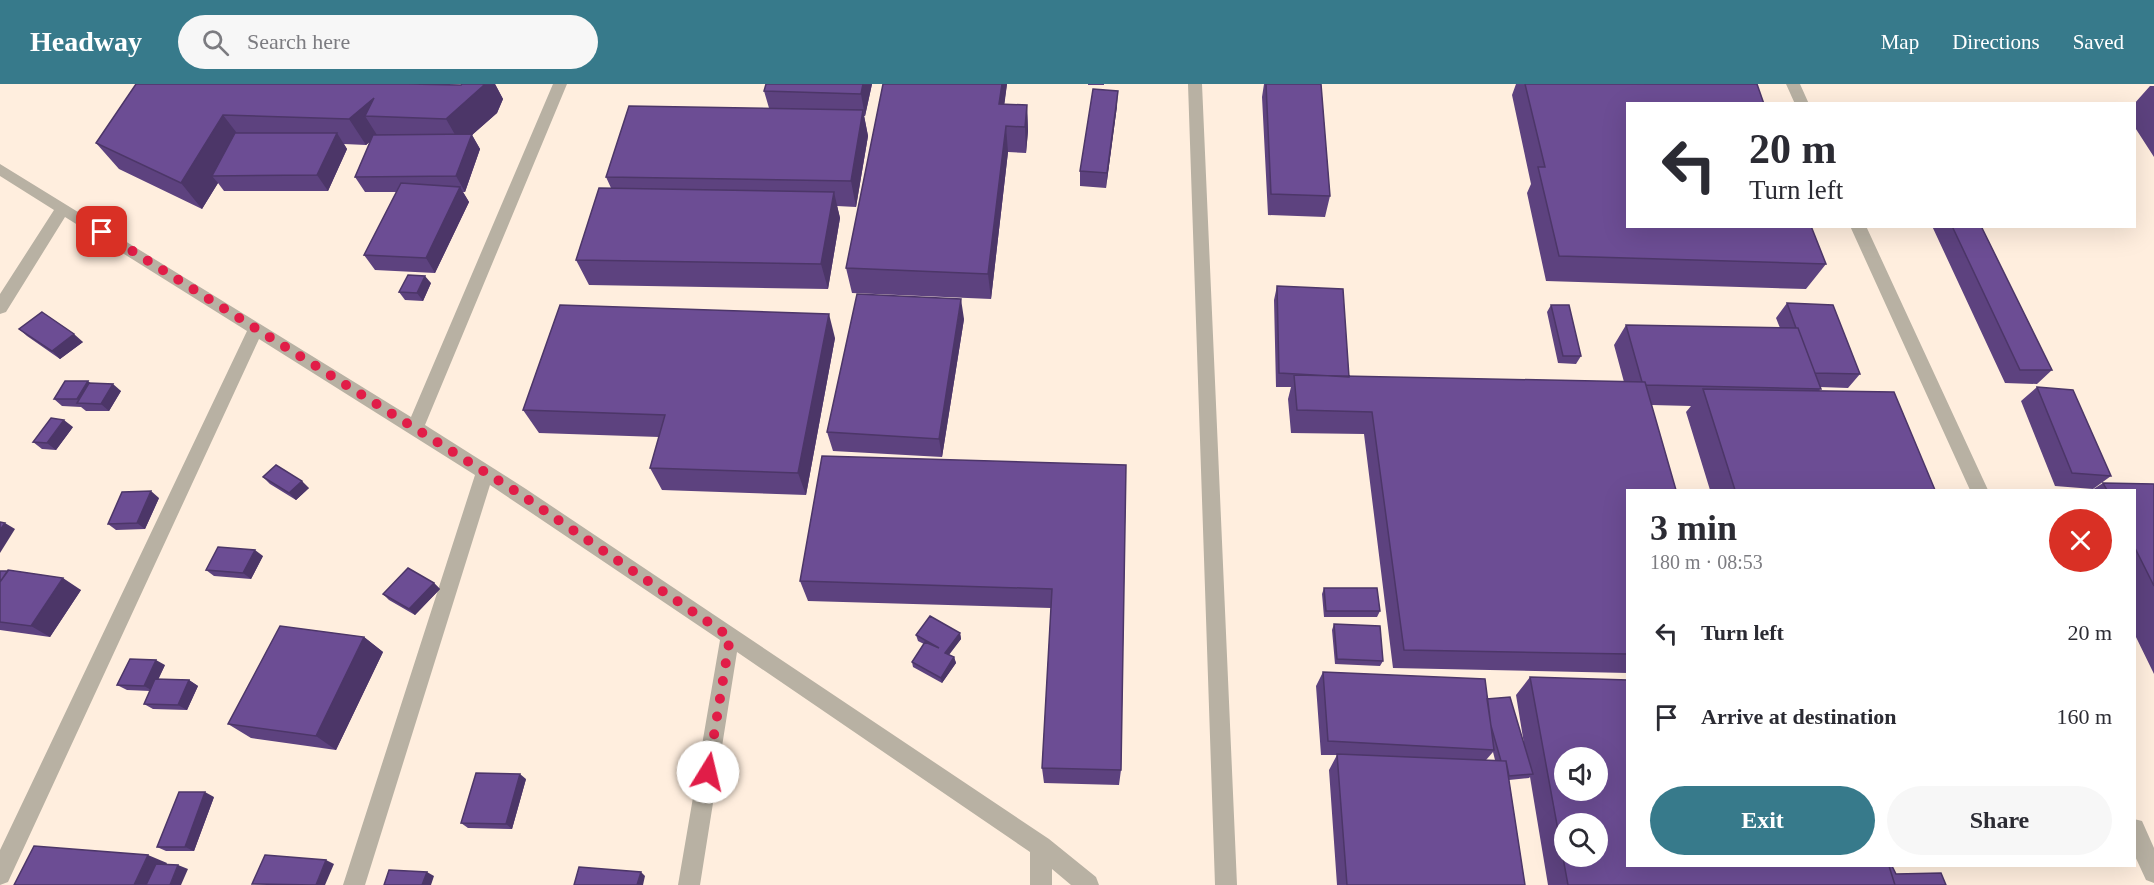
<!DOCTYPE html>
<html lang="en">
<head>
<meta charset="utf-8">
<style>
	:root { --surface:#fff; --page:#f7f7f7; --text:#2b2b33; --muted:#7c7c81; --accent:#377a8b }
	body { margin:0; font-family:Georgia,serif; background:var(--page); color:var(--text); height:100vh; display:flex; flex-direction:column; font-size:22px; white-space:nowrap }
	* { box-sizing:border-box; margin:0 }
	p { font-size:20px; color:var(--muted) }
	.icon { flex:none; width:33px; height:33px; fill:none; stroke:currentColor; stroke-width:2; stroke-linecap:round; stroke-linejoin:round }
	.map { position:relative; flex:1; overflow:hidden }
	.side { position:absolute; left:1626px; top:405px; width:510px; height:378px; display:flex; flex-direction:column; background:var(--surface); border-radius:0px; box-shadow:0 6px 24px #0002 }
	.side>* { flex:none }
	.hud { position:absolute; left:1626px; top:18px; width:510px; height:126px; border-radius:0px; box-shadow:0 6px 24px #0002; background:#fff; color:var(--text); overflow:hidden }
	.fabs { position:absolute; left:1554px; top:663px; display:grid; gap:12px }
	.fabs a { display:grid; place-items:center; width:54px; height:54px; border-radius:50%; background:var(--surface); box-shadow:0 6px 24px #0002; font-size:30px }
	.pin { position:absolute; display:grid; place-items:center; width:51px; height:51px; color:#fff; margin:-26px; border-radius:12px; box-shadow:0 3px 9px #0006 }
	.me { position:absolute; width:66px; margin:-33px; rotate:9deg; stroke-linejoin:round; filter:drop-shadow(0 0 4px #0008) }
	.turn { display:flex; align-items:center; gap:21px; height:126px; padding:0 24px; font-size:27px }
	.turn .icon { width:78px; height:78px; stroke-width:2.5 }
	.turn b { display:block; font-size:42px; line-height:51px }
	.round { display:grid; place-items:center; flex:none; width:63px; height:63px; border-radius:32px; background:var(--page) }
	.headline { display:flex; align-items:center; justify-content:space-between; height:102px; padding:0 24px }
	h1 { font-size:36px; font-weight:700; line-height:45px }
	.cta { display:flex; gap:12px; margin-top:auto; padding:12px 24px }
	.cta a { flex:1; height:69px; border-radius:36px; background:var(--accent); color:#fff; font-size:24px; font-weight:700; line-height:69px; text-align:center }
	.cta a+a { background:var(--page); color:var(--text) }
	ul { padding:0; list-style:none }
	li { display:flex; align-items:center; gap:18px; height:84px; padding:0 24px }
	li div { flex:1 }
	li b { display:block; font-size:22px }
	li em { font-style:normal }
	header { display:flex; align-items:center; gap:36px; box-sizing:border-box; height:84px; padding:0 30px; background:var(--accent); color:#fff }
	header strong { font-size:28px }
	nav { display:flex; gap:33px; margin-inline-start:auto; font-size:21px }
	.search { width:420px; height:54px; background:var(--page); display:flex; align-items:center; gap:15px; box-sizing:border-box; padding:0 21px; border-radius:33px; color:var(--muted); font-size:22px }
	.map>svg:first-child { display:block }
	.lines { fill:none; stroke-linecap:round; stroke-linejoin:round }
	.street { fill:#b8b1a3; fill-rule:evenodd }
	.wall { fill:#5d427f; fill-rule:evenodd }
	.shaded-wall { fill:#4c3668 }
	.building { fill:#6c4d94; stroke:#4c3668; stroke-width:1.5; fill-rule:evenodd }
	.route { stroke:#e11d48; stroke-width:10; stroke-dasharray:0 18 }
</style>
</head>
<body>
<header>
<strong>Headway</strong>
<div class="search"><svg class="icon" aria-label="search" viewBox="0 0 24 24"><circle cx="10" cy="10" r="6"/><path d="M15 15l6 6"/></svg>Search here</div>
<nav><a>Map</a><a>Directions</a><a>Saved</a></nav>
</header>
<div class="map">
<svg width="2154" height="801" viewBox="0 0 2154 801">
	<rect width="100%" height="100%" fill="#ffeede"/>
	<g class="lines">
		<path class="street" d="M553,0H567L425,341L526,405L1049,755L1096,793L1099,801H1071L1052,785V801H1030V768L737,568L700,801H678L720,556L490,401L365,801H343L475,391L259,255L8,798L0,801V766L247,247L65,133L6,228L0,230V210L54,126L0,92V80L411,333Z
			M1188,0H1202L1237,801H1215Z
			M1786,0H1800L1809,20H1795Z
			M1850,142H1866L1988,406H1970Z
			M2134,735L2142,737L2154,764V799L2146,796L2134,770Z"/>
	</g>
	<path class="wall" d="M136,0L461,1L462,0H495L503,15L497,29L472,51L480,65L465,108H463L469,118L435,189L375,186L364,171L397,108H365L355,93L371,57L366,61L344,60L347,65L328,107H224L218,99L202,125L119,85L96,59Z
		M872,0L865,32H864L868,52L856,123L837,122L840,134L828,205L589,201L576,176L611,104L606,93L769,24L764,7Z
		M883,0H1007L1004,20L1027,21L1028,47L1026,69L1008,68L991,215L852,209L846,184Z
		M1088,0H1104V1H1088Z
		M1264,0H1321L1330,112L1325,133L1268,131L1262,13Z
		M1516,0H1525L1826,180L1806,205L1546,197L1527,109L1531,100L1512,11Z
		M2150,2H2154V73L2134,42V20Z
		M1117,22L1106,104L1080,102V87Z
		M1932,142H1981L2052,286L2037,300L2005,299Z
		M431,199L423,217L405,216L399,208Z
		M1277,202L1349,293L1624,298L1614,261L1626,241L1780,244L1776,234L1787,219L1860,290L1848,304L1820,303L1821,305L1819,306L1935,406H1710L1686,328L1691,322L1652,321L1628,406V589L1393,584L1364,350L1291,349L1288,315L1291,303H1276L1274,216Z
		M1551,221L1581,272L1576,280L1558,279L1547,228Z
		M964,235L942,373L833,367L827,348Z
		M19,245L83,258L60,275L27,252Z
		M835,254L806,411L662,406L650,384L659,353L539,349L523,326Z
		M88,297L89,299L121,307L109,327H86L81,323L62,322L54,315Z
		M2037,303L2111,392L2093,405L2055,402L2021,317Z
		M73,343L56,366L42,365L33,358Z
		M1126,381L1121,686L1119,701L1044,699L1042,684L1051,524L808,517L800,497Z
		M263,393L309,404L296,416L270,400Z
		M2103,399L2154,400V590L2134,549V406H2092Z
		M159,414L145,445L116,446L108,440Z
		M263,472L251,495L214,492L206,486Z
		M0,487L81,506L50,553L0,546Z
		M434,499L440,505L415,531L389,516L383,510Z
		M1324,504L1380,527L1377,533H1324L1322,510Z
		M1334,540L1383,577L1380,582L1335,580L1332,546Z
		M960,549L961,555L949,571L954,573L956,579L942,599L913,583L912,578L924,560L918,557L916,551Z
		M364,553L383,568L336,666L251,654L228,640Z
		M165,581L158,595L189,596L198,602L187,626L153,625L144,620L150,607L127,606L117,601Z
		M1323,588L1487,615L1524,660L1516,611L1530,593L1896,790L1946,801H1548L1530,693L1529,694L1509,696L1525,801H1337L1329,686L1337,671H1321L1316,602ZM1493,668L1495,676H1486Z
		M526,695L512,745L468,744L461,739Z
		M214,713L194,767H166L157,763Z"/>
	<path class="shaded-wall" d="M484,0H495L503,15L497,29L472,51L480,65L465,108L456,92L461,61L446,35Z
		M863,0H872L865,32L861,10Z
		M1002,0H1007L1001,47L999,20Z
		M1118,7L1117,22L1106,104L1107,89Z
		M374,14L365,32L377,51L366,61L349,35Z
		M1027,21L1028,47L1026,69L1025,43Z
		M863,26L868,52L856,123L851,97Z
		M223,31L243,57L212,92L218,99L202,125L181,99Z
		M1006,42L1008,68L991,215L988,190Z
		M337,49L347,65L328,107L317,91Z
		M460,103L469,118L435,189L426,174Z
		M834,108L840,134L828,205L821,180Z
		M425,192L431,199L423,217L417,209Z
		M961,215L964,235L942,373L939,355Z
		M829,230L835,254L806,411L798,389Z
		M74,250L83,258L60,275L52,267Z
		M88,297L96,304L82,320L77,315Z
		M113,300L121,307L109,327L101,320Z
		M64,336L73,343L56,366L47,359Z
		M302,397L309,404L296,416L289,409Z
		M151,407L159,414L145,445L137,439Z
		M5,439L15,445L0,469V446Z
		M255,466L263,472L251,495L243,489Z
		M63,494L81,506L50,553L31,542Z
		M434,499L440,505L415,531L409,525Z
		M960,549L961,555L946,574L945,569Z
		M364,553L383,568L336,666L316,652Z
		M954,573L956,579L942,599L941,594Z
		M156,576L165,581L153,607L144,602Z
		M189,596L198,602L187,626L178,621Z
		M520,690L526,695L512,745L506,740Z
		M205,708L214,713L194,767L185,763Z
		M148,771L167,779L157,801H134Z
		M326,776L334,780L325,801H316Z
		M178,781L188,785L181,801H170Z
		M427,788L434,792L431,801H422Z
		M641,788L645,792L643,801H637Z"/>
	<path class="building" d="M136,0H408L461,1L462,0H484L483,2L446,35L365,32L374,14L349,35L223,31L181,99L96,59Z
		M766,0H863L861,10L764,7Z
		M883,0H1002L999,20L1027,21L1025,43L1006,42L988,190L846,184Z
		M1266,0H1321L1330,112L1271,110Z
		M1525,0H1757L1764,20H1628V142H1811L1826,180L1559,172L1538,83H1545Z
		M1093,5L1118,7L1107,89L1080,87Z
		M629,22L863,26L851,97L606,93Z
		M235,49H337L317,91L212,92Z
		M472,50L456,92L355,93L373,51Z
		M401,99L460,103L426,174L364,171Z
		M599,104L834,108L821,180L576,176Z
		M1952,142H1981L2052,286H2020Z
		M408,191L425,192L417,209L399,208Z
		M1277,202L1343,205L1349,293L1279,289Z
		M857,210L961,215L939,355L827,348Z
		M1787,219L1833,221L1860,290L1815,289L1798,244H1796Z
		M560,221L829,230L798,389L650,384L665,331L523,326Z
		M1551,221H1569L1581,272H1563Z
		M42,228L74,250L52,267L19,245Z
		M1626,241L1798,244L1821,305L1646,301L1645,298H1642Z
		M1294,291L1645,298L1676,406H1628V570L1404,566L1372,328L1297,326Z
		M65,297H88L77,315H54Z
		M89,299L113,300L101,320L77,319Z
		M2037,303L2073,306L2111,392L2072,389Z
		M1703,305L1894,308L1935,406H1735Z
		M51,334L64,336L47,359L33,358Z
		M822,372L1126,381L1121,686L1042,684L1052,505L800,497Z
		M276,381L302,397L289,409L263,393Z
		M2103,399L2154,400V502L2134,462V406H2107Z
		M151,407L137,439L108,440L122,408Z
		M0,438L5,439L0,446Z
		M218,463L255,466L243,489L206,486Z
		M408,484L434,499L409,525L383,510Z
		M8,486L63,494L31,542L0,538V498Z
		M0,487H8L0,498Z
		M1324,504H1377L1380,527H1326Z
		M930,532L960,549L945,569L954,573L941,594L912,578L925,558L939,564L916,551Z
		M1334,540L1380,542L1383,577L1337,575Z
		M280,542L364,553L316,652L228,640Z
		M130,575L156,576L144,602L117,601Z
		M1323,588L1485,595L1494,666L1328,657Z
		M1530,593L1628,596V782H1889L1895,801H1568ZM1564,674H1598V706H1564ZM1564,740H1598V772H1564Z
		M155,595L189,596L178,621L144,620Z
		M1510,613L1533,690L1509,692L1506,677H1501L1491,642L1487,615Z
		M1337,670L1506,677L1525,801H1347Z
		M476,689L520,690L506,740L461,739Z
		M179,708H205L185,763H157Z
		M34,762L148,771L134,801H14Z
		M265,771L326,776L316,801L252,800Z
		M156,780L178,781L170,801H146Z
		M1889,782H1892L1896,790L1941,789L1946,801H1895Z
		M579,783L641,788L637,801H574Z
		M389,786L427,788L422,801H384Z"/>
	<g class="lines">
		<path class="route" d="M102,148L520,410L730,553L708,688"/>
	</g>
</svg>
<div class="fabs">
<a><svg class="icon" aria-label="sound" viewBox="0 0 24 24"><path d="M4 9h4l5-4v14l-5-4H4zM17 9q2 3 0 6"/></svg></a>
<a><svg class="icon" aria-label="search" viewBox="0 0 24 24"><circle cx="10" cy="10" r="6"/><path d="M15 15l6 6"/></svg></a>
</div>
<div class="pin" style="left:102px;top:148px;background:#d93025"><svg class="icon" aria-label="arrive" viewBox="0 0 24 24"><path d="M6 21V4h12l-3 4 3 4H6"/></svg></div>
<svg class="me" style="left:708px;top:688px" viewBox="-20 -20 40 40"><circle r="19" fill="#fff"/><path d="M0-13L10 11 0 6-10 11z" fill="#e11d48"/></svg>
<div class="hud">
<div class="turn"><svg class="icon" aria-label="left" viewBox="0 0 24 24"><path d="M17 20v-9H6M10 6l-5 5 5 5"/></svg><div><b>20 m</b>Turn left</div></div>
</div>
<section class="side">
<div class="headline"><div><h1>3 min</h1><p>180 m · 08:53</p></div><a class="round" style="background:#d93025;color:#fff"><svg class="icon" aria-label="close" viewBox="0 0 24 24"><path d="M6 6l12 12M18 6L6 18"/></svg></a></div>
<ul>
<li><svg class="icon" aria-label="left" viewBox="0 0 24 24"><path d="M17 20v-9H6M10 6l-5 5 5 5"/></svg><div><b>Turn left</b></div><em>20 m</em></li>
<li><svg class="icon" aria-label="arrive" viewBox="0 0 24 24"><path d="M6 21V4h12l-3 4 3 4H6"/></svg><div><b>Arrive at destination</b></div><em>160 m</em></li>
</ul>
<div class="cta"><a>Exit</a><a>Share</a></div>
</section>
</div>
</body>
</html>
